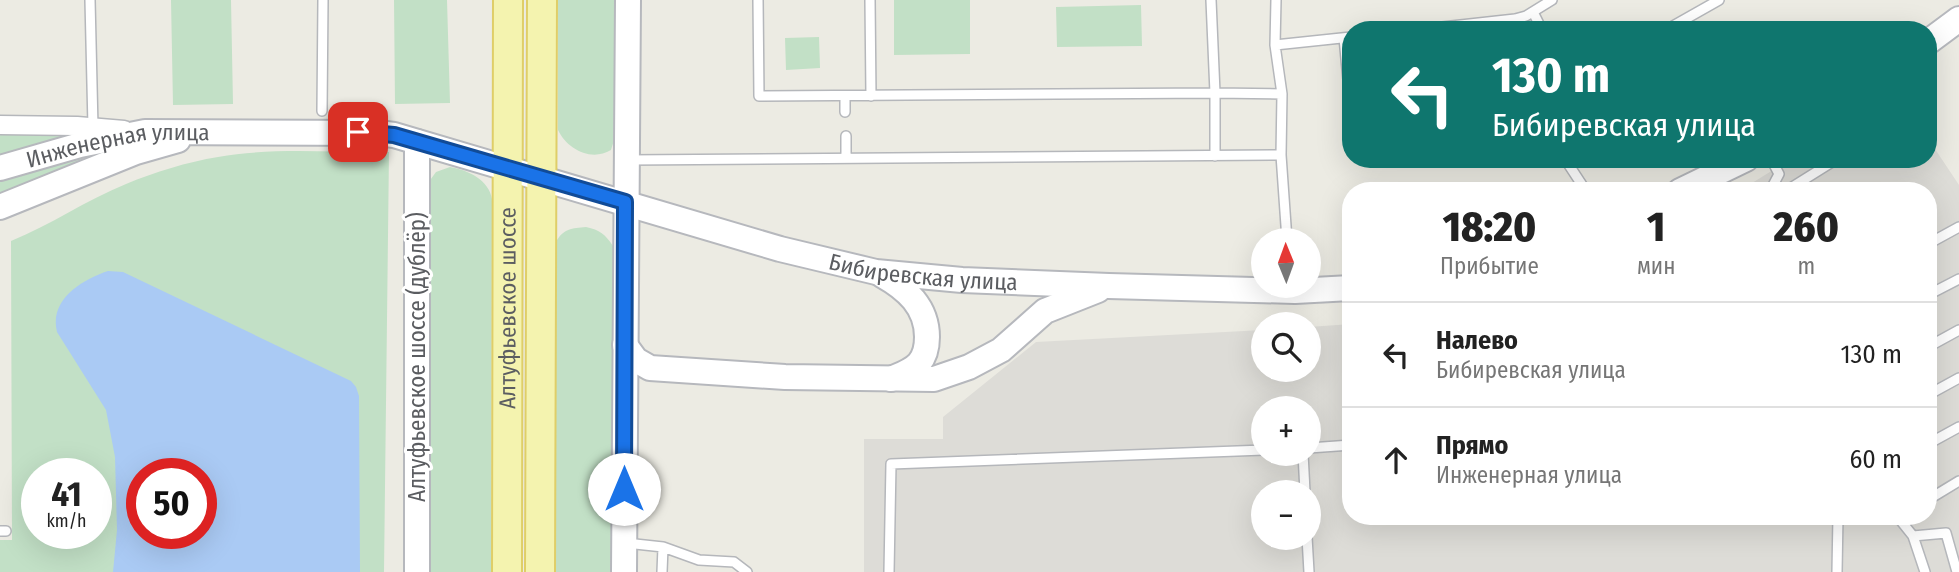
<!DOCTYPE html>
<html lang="ru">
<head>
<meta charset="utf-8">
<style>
	:root { --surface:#fff; --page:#f6f6f6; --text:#222; --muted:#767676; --line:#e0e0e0 }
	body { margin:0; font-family:"Fira Sans Condensed",sans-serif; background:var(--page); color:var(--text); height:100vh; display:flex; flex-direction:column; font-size:26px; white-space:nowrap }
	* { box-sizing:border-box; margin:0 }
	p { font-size:23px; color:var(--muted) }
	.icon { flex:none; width:38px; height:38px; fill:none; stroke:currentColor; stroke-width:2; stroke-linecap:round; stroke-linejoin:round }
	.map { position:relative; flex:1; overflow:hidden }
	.sheet { position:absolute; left:1342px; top:182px; width:595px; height:343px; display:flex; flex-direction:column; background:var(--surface); border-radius:28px; box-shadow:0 7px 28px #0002 }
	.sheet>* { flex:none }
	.banner { position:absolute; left:1342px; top:21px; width:595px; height:147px; border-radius:28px; box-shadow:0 7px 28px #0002; background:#0f766e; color:#fff; overflow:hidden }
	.needle { width:46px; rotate:359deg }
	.buttons { position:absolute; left:1251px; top:228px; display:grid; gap:14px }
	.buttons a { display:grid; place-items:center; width:70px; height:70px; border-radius:50%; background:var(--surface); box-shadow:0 7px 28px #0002; font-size:35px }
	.speed { position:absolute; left:21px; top:458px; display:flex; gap:14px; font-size:35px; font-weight:700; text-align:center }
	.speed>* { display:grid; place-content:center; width:91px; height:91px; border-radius:50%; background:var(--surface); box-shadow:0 7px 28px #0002; line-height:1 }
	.speed small { font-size:18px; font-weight:400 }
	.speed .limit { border:10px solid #d22; background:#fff; color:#111 }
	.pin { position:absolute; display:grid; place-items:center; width:60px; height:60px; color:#fff; margin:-30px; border-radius:14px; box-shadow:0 4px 10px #0006 }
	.me { position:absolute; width:77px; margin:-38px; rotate:0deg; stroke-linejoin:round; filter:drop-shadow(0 0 5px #0008) }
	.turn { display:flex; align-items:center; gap:24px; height:147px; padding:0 35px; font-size:32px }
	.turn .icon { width:91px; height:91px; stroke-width:2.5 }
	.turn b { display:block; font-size:49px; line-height:60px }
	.eta { display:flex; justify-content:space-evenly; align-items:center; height:119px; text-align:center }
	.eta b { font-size:42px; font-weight:800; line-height:49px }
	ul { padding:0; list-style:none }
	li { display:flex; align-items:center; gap:21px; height:105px; padding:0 35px; border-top:2px solid var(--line) }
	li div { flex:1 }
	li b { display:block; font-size:26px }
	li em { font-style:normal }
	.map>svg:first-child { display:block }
	.industrial { fill:#dddcd7; fill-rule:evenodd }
	.green { fill:#c2e0c6; fill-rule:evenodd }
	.water { fill:#aacaf4; fill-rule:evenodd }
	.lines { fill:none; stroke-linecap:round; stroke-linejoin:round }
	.lane-casing { stroke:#b5b7bb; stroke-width:12 }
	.street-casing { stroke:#b5b7bb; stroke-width:21 }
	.secondary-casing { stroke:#b6b8bd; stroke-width:28 }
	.primary-casing { stroke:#dfce68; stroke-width:32 }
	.lane { stroke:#fff; stroke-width:9 }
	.street { stroke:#fff; stroke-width:18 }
	.secondary { stroke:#fff; stroke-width:24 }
	.primary { stroke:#f4f3af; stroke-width:28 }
	.route-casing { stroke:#114b97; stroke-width:18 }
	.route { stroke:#1a73e8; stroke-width:12 }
	.labels { text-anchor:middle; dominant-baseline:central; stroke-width:6; stroke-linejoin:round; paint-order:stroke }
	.street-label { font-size:23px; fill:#5b5d61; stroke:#fff }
</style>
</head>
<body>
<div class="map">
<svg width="1959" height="572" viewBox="0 0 1959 572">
	<rect width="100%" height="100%" fill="#ecebe3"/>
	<path class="industrial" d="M1929,140L1959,185V572H864V439H943V417L1036,342L1263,330L1264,369H1309V327L1351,324V516H1928V191H1739L1791,159H1928ZM1264,408H1309V453H1264ZM1264,492H1309V537H1264Z"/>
	<path class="green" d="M171,0H231L233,104L173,105Z
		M394,0H447L450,103L395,104Z
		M558,0H615V137L611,150C591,162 567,149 558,130Z
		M894,0H970V54L894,55Z
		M1141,5L1142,46L1057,47L1056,7Z
		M819,37L820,68L786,70L785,38Z
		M0,134H68L70,136L0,157Z
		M389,152L384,572H0V540H12L11,241C51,225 86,200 126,184C155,172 187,162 218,157C272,147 334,153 389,152ZM37,474H96V534H37ZM142,474H201V534H142Z
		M81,155L84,161L0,194V174Z
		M450,167C468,170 489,180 492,199L491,572H427L428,183L436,172Z
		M586,227C600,230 605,234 613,246V572H555L556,242C563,229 572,228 586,227Z"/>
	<path class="water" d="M108,271L123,272L351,381L356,387L359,396L360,572H113L117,530L115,457L106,410L57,332C49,300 81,280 108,271ZM201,474V534H142V474Z"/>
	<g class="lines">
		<g class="lane-casing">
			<path id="lane" d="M90,0L93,127
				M758,0L759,96L1215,93V156
				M870,0L871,96
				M1211,0L1215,93L1282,94
				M1276,0L1275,45L1282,94L1281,155L1287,240
				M1533,12L1542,30
				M1415,30L1515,19L1526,16L1552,0
				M1666,30L1719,0
				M1344,38L1351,111
				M1275,45L1351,37
				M845,96V112
				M322,111L323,0
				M846,136V158
				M1565,159L1586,191
				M1865,159L1866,161
				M629,160L1281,155
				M1789,189L1837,159
				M1770,191L1779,174L1771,159
				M1928,244L1959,227
				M1928,295L1959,279
				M1928,347L1959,330
				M1928,395L1959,378
				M1928,444L1959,427
				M1309,448L1351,445
				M1303,453L1305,492
				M1931,498L1959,481
				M1897,516L1913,536L1946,533L1957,572
				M0,531H6
				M1913,536L1925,572
				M1307,537L1309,572
				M626,543L663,547L699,560L734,562L747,572
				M662,572L663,547
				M889,572L891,464L1264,450
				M1837,572L1838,516"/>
		</g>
		<g class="street-casing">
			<path id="street" d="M0,125L77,126L124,130"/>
		</g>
		<g class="secondary-casing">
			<g id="secondary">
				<path d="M1928,42L1959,19"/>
				<path id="s1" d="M0,168L80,145L145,132L378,133L394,135L780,249L876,272L962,280L1109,286L1295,291L1351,288"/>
				<path d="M1680,191L1746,159"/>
				<path d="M0,207L136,152L178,140"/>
				<path d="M882,275C907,289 927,307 927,337C927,346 925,356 919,363C912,371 900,375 891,379"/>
				<path d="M625,345L636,360L650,368L785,377L934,379L969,367L1001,350L1045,311L1098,290"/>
				<path d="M417,572V142"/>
				<path d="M624,572L628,0"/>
			</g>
		</g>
		<g class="primary-casing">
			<g id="primary">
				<path id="s2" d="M507,572L508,0"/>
				<path d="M540,572L542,0"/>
			</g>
		</g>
		<use href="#lane" class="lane"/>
		<use href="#street" class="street"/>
		<use href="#secondary" class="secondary"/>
		<use href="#primary" class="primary"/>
	</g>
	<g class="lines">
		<g class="route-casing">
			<path id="route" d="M358,132L394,135L625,202L624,489"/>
		</g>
		<use href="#route" class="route"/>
	</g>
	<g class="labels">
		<g class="street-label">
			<text stroke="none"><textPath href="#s1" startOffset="121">Инженерная улица</textPath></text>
			<text stroke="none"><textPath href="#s1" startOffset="947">Бибиревская улица</textPath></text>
			<text stroke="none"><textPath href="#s2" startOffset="264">Алтуфьевское шоссе</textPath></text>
			<text transform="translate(417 357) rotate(-90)">Алтуфьевское шоссе (дублёр)</text>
		</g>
	</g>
</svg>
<div class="buttons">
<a><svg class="needle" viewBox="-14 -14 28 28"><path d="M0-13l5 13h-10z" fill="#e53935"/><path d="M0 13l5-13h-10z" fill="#767676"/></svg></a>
<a><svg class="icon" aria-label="search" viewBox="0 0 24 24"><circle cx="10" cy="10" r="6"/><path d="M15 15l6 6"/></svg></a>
<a>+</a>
<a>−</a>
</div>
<div class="speed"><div>41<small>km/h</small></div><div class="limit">50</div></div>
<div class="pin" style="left:358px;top:132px;background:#d93025"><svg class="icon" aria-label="arrive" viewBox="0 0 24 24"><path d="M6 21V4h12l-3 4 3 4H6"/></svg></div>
<svg class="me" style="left:624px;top:489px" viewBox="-20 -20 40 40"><circle r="19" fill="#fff"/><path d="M0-13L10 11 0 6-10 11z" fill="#1a73e8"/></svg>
<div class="banner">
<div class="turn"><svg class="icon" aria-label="left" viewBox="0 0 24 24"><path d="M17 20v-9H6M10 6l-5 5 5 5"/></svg><div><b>130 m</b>Бибиревская улица</div></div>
</div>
<section class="sheet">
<div class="eta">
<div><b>18:20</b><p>Прибытие</p></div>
<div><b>1</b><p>мин</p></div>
<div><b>260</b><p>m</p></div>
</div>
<ul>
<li><svg class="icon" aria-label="left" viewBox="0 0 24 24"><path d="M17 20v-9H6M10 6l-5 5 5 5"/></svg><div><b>Налево</b><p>Бибиревская улица</p></div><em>130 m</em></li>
<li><svg class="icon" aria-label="ahead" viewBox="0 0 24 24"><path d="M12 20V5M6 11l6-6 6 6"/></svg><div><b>Прямо</b><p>Инженерная улица</p></div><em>60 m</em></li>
</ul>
</section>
</div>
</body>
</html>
